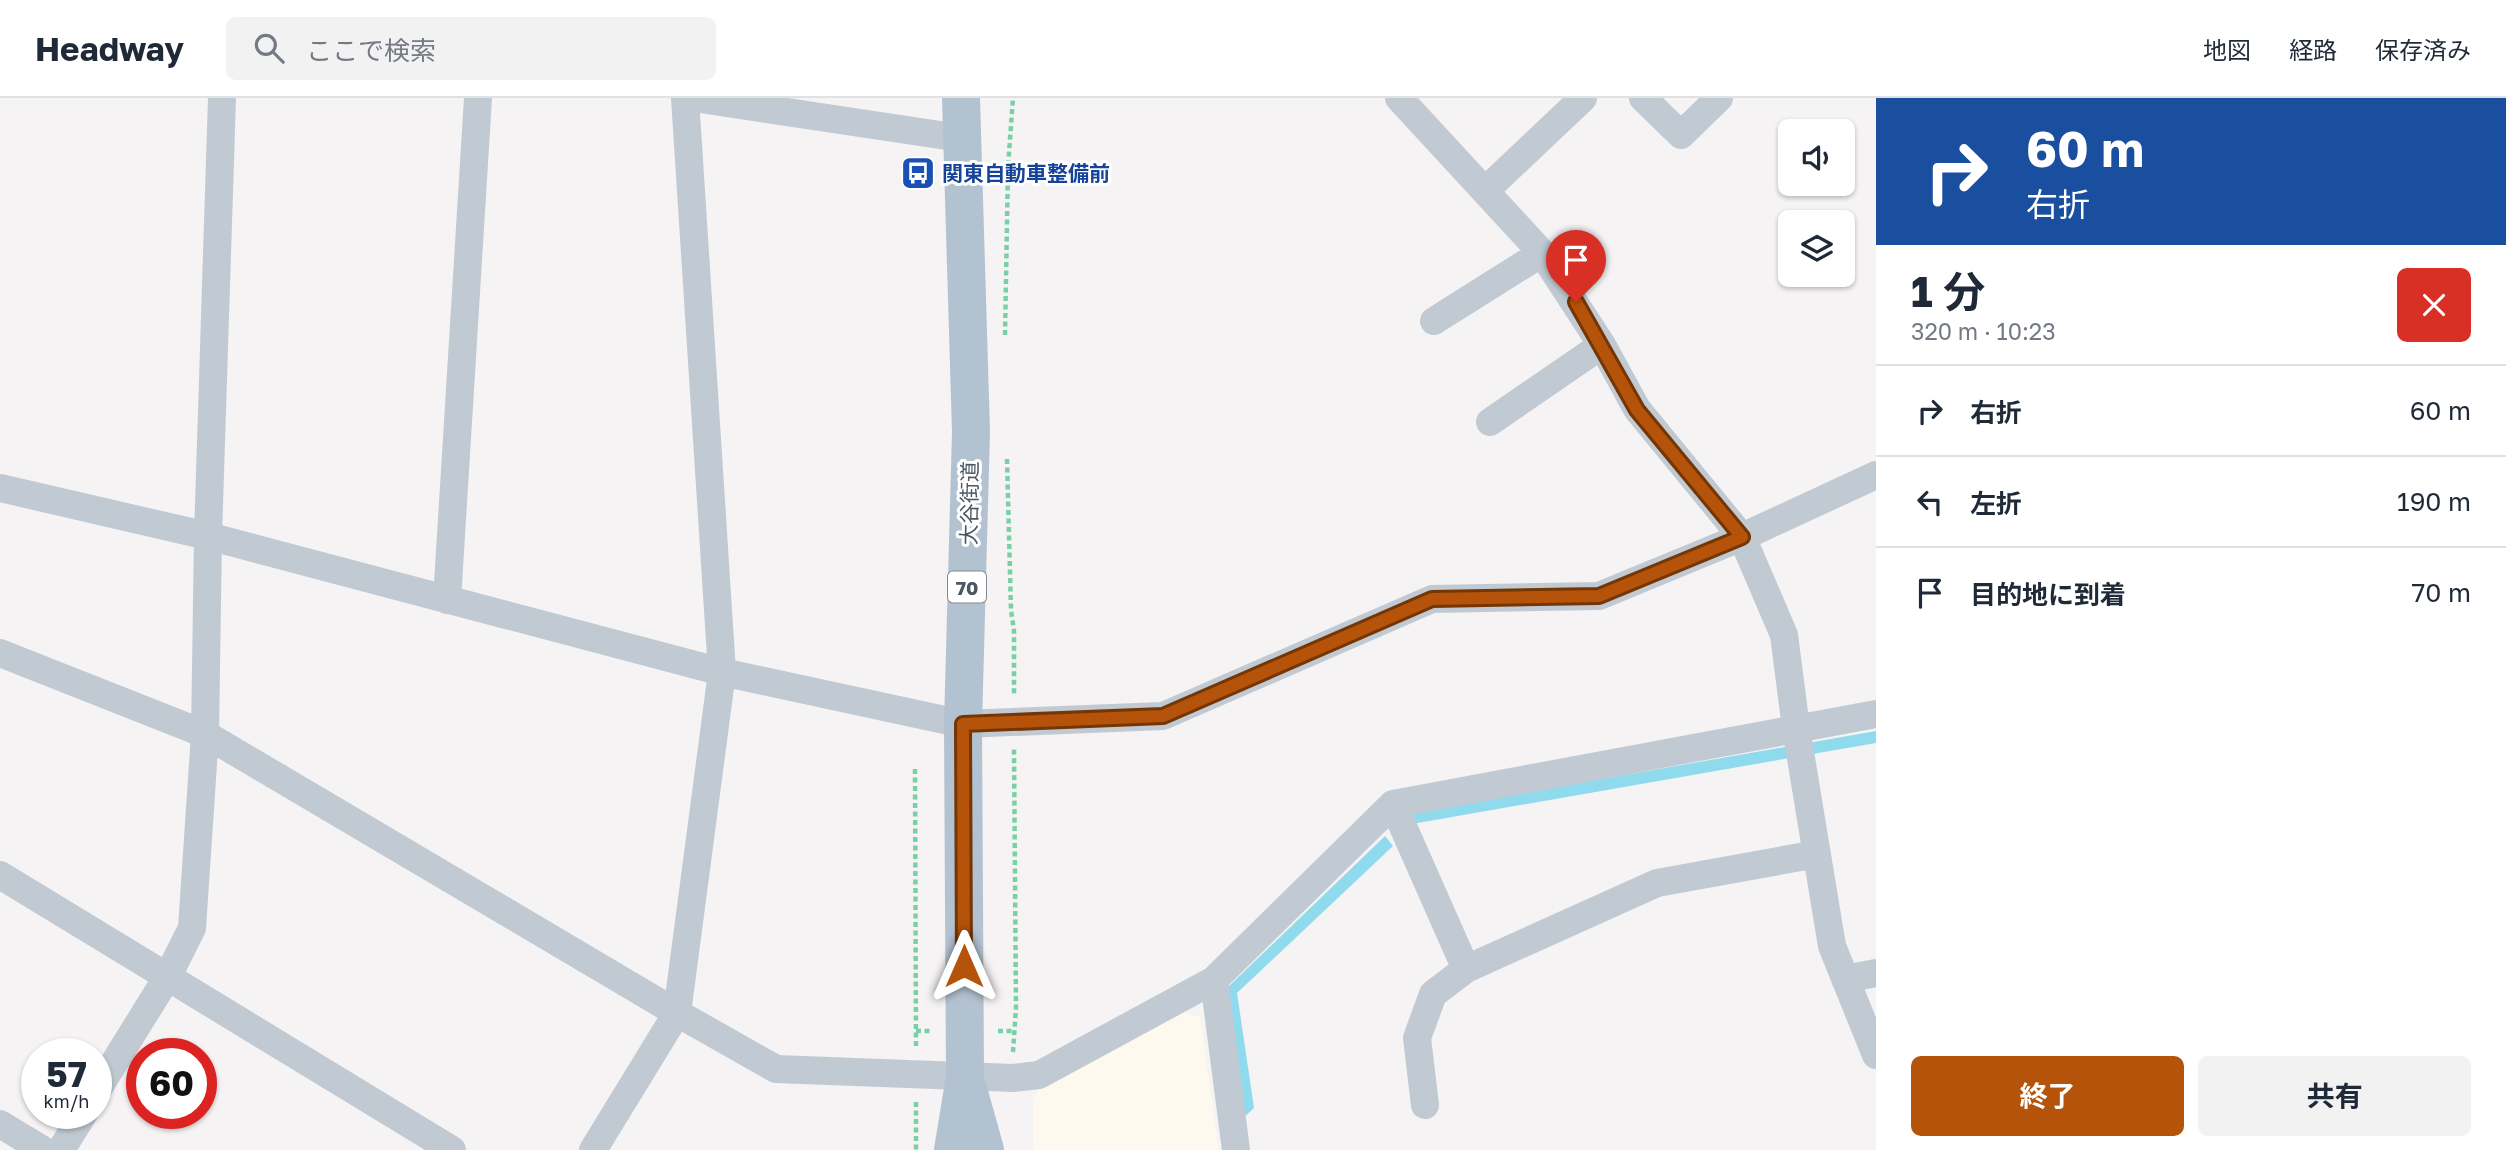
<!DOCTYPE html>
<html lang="ja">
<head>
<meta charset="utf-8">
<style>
	:root { --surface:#fff; --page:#f2f2f3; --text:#1f2937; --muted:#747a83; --line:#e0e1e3; --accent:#b45309 }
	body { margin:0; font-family:"Golos Text","Noto Sans JP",sans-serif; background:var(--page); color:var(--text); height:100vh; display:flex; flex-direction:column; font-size:26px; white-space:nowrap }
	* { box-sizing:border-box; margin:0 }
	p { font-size:23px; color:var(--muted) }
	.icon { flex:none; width:38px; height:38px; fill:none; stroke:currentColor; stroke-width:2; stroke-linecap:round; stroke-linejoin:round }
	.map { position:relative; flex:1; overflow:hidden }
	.sheet { display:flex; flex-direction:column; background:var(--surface); width:630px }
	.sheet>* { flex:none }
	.banner { background:#1a4fa0; color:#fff; overflow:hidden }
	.fabs { position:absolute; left:1778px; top:21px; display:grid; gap:14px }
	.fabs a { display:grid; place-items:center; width:77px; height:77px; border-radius:10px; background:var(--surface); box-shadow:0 2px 5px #0004; font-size:35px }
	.speed { position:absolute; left:21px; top:940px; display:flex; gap:14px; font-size:35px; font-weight:700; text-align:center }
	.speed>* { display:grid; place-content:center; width:91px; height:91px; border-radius:50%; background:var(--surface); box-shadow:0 2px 5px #0004; line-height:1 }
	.speed small { font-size:18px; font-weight:400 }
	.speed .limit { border:10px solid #d22; background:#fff; color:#111 }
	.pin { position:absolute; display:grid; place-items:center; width:60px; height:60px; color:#fff; margin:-72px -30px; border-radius:50% 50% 50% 0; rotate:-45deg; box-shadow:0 0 7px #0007 }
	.pin .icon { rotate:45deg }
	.me { position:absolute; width:77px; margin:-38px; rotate:0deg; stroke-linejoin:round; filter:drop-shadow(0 0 5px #0008) }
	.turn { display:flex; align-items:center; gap:24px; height:147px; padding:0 35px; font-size:32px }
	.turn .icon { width:91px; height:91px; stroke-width:2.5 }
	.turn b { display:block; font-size:49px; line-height:60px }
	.round { display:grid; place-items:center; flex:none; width:74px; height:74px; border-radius:10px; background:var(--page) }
	.summary { display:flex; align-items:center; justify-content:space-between; height:119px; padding:0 35px }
	h1 { font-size:42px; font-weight:700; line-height:52px }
	.cta { display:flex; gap:14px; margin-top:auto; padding:14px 35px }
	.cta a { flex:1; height:80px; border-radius:10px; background:var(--accent); color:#fff; font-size:28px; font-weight:700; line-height:80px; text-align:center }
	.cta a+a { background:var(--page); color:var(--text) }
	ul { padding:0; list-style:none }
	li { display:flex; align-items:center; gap:21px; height:91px; padding:0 35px; border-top:2px solid var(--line) }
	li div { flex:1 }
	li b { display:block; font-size:26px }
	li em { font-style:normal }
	header { display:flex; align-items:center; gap:42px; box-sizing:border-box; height:98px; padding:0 35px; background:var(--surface); border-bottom:2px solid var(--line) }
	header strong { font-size:33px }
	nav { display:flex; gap:38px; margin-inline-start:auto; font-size:24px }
	.search { width:490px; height:63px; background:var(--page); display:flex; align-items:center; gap:18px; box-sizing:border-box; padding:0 24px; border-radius:10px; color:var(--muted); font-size:26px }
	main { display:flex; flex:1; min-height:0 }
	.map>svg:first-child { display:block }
	.commercial { fill:#fdf9ef }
	.water { fill:#90daee }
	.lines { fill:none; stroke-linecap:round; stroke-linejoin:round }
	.path { stroke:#7ad0a6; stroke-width:4.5; stroke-dasharray:5 3.5; stroke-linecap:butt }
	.minor { stroke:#c1cad2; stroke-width:28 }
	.primary { stroke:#b3c2d1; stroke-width:38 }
	.route-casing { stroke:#753606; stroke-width:18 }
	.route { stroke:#b45309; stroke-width:12 }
	.labels { text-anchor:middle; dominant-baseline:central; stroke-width:6; stroke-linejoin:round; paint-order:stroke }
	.shield { fill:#fff; stroke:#808990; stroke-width:2 }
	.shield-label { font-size:19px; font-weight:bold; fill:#4a5661 }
	.transit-label { font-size:21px; font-weight:bold; fill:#164399; stroke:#fff; text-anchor:start }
	.street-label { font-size:21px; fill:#4a5661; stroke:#fff }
</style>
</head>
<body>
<header>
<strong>Headway</strong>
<div class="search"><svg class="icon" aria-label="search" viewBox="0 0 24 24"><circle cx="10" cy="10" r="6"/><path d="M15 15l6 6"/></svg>ここで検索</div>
<nav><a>地図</a><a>経路</a><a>保存済み</a></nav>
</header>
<main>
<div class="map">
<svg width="1876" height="1052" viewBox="0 0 1876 1052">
	<rect width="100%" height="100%" fill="#f5f3f3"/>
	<path class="commercial" d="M1185,914L1200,919L1219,1052H1033V1001L1046,981Z"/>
	<path class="water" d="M1876,633V645L1412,726L1407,715Z
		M1385,738L1393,748L1237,895L1254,1010L1241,1022L1227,890Z"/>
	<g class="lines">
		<path class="path" d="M1005,237L1008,69L1013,0
			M1007,361L1011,512L1014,533V597
			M915,671L916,950
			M916,933H933
			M998,933H1014
			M1013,954L1016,910L1014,651
			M916,1004V1052"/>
		<path class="minor" d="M694,0L960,40
			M1399,0L1542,155L1602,247L1637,311L1742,439L1784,537L1796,630L1832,848L1876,957
			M1643,0L1681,37L1719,0
			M1486,92L1583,0
			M1434,223L1542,155
			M1490,324L1602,247
			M0,390L208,438L722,574L963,626L1163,618L1432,501L1599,498L1742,439L1876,377
			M447,502L478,0
			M0,555L205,636L677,915L776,971L1013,980L1039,977L1214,882L1393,706L1876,616
			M1393,706L1466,871L1433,896L1417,940L1425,1007
			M0,777L452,1052
			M1466,871L1657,785L1817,756
			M1845,881L1876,875
			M1214,882L1236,1052
			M96,994L168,878L192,830L205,636L208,438L222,0
			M0,1026L43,1052
			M61,1052L84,1015
			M593,1052L677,915L722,574L685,0"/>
		<path class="primary" d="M968,991L985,1052
			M953,1052L965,979L963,626L971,334L961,0"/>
	</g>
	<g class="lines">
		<g class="route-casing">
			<path id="route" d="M964,868L963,626L1163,618L1432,501L1599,498L1742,439L1637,312L1576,204"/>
		</g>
		<use href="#route" class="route"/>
	</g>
	<defs>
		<g id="bus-square" transform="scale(1.75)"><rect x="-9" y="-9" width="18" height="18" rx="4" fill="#1a4fb4" stroke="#fff"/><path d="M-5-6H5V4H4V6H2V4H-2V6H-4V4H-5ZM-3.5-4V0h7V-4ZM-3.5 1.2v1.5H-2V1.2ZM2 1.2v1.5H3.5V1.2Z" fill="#fff"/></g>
	</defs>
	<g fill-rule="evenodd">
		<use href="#bus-square" x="918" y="75"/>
	</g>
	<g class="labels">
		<rect class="shield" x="948" y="473.5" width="38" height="31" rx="5"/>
		<g class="shield-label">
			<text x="967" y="489">70</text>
		</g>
		<g class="transit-label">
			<text x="942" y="75">関東自動車整備前</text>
		</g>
		<g class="street-label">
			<text transform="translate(969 405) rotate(-89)">大谷街道</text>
		</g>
	</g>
</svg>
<div class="fabs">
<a><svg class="icon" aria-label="sound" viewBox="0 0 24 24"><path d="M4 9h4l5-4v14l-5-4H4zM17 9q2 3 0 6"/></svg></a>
<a><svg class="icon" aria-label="layers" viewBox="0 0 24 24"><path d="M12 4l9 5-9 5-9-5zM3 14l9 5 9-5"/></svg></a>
</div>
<div class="speed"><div>57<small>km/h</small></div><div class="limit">60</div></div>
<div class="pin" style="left:1576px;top:204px;background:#d93025"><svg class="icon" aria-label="arrive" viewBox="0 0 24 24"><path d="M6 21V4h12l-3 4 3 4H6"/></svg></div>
<svg class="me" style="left:964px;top:868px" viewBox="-20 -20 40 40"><path d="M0-17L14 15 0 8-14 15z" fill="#b45309" stroke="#fff" stroke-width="4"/></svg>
</div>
<section class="sheet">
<div class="banner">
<div class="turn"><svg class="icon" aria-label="right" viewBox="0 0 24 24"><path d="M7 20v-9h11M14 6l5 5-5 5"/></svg><div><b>60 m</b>右折</div></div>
</div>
<div class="summary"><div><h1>1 分</h1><p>320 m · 10:23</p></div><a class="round" style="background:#d93025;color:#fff"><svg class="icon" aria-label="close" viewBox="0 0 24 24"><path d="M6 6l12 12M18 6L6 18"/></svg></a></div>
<ul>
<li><svg class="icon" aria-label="right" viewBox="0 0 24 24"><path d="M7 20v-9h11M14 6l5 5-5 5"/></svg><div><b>右折</b></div><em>60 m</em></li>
<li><svg class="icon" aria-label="left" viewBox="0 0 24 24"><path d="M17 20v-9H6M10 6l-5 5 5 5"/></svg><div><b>左折</b></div><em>190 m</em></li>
<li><svg class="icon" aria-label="arrive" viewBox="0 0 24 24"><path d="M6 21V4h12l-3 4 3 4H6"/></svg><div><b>目的地に到着</b></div><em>70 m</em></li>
</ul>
<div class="cta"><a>終了</a><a>共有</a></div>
</section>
</main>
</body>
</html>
